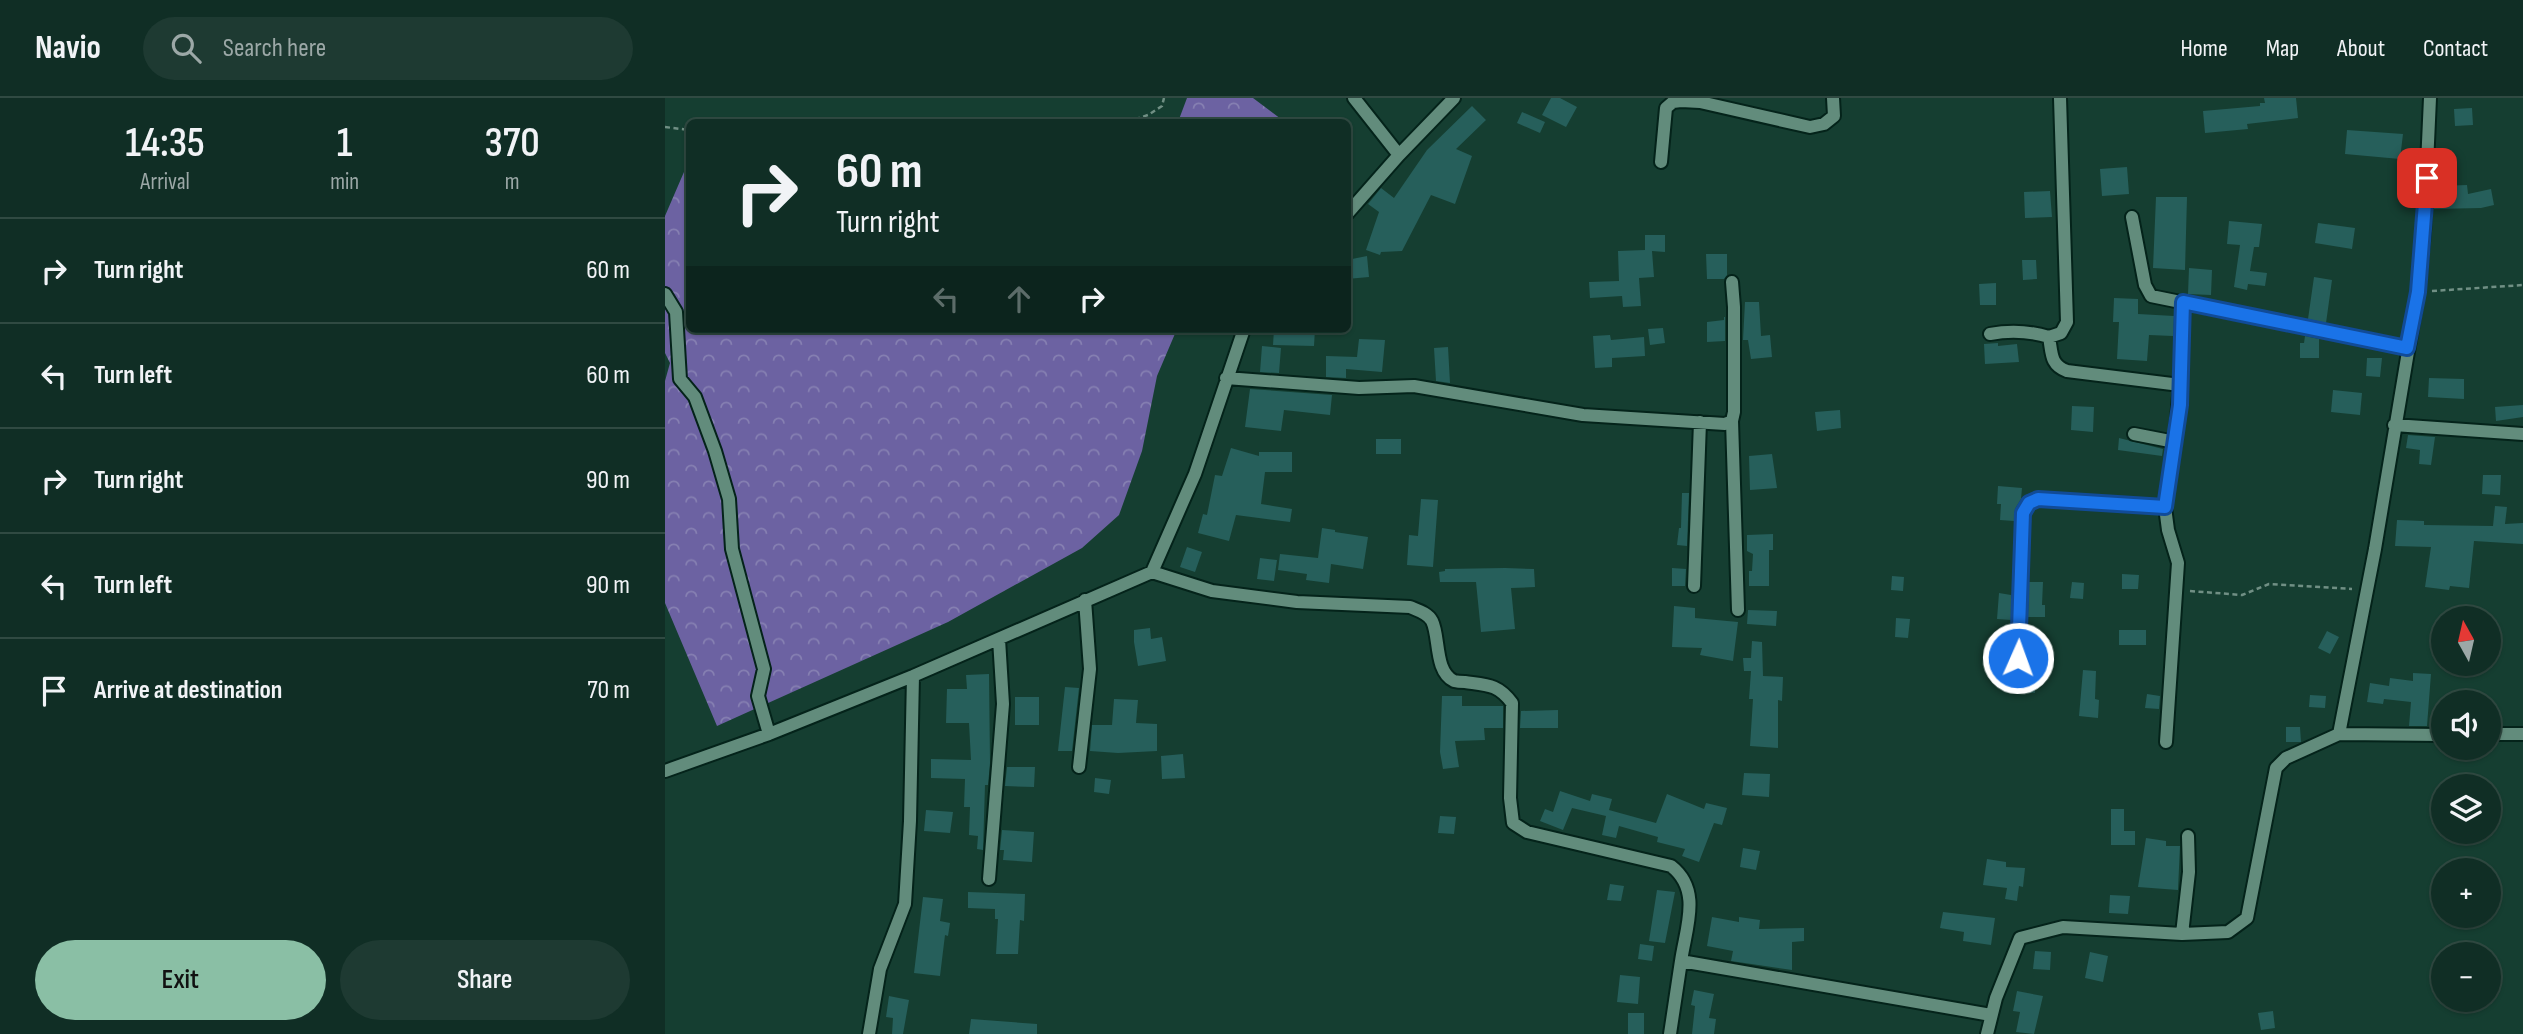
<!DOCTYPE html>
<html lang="en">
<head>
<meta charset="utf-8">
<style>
	:root { --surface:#102e25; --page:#1e3a32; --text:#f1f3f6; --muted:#9ca8a7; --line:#304a42; --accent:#8abfa5 }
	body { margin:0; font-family:"Sofia Sans Condensed",sans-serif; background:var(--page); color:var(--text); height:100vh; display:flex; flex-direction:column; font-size:26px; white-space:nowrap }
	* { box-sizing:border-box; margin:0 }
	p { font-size:23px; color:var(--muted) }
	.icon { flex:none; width:38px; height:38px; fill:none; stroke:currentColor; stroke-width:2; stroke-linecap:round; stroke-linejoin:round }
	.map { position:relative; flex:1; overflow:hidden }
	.details { display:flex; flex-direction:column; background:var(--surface); width:665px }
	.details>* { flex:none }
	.banner { position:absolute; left:21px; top:21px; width:665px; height:214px; border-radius:10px; box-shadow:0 2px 5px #0004,0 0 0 2px var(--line); background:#102e25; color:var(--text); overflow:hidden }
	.needle { width:46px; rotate:352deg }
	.tools { position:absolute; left:1766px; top:508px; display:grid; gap:14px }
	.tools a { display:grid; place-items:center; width:70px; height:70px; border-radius:50%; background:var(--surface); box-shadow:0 2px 5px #0004,0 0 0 2px var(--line); font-size:35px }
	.pin { position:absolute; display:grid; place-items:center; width:60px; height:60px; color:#fff; margin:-30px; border-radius:14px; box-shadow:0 4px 10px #0006 }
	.me { position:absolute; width:77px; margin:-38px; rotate:2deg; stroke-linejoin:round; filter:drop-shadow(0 0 5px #0008) }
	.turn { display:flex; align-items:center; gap:24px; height:147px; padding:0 35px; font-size:32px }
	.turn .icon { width:91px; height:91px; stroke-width:2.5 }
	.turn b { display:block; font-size:49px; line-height:60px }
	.lanes { display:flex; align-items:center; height:66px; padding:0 35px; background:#0003; justify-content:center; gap:35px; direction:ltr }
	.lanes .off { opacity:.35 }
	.eta { display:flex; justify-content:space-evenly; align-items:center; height:119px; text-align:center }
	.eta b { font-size:42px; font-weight:600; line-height:49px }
	.action { display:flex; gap:14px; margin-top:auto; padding:14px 35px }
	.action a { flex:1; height:80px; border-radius:42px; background:var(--accent); color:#111; font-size:28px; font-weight:600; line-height:80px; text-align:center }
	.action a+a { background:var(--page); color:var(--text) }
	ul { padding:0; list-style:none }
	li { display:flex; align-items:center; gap:21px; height:105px; padding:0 35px; border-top:2px solid var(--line) }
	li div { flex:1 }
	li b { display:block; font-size:26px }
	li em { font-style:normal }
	header { display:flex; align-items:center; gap:42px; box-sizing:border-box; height:98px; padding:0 35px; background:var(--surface); border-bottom:2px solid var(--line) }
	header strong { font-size:33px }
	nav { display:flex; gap:38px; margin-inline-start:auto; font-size:24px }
	.search { width:490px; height:63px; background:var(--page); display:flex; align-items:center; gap:18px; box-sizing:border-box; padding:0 24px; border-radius:38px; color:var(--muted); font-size:26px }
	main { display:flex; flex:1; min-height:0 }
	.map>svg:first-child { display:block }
	.forest { fill:url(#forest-crowns) }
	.building { fill:#265f5b }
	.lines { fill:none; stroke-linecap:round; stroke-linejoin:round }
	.minor-casing { stroke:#04231a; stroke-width:16 }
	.path { stroke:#708f84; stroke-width:2.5; stroke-dasharray:5 3.5; stroke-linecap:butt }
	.minor { stroke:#628c7c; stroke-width:12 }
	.route-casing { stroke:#114b97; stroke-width:18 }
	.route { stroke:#1a73e8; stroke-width:12 }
</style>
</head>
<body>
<header>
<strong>Navio</strong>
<div class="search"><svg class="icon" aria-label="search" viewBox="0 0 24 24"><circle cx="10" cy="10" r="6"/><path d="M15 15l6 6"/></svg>Search here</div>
<nav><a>Home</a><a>Map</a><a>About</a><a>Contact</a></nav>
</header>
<main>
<section class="details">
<div class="eta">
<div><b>14:35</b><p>Arrival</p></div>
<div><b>1</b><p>min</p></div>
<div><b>370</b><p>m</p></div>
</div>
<ul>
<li><svg class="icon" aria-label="right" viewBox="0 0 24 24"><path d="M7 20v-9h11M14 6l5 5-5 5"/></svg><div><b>Turn right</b></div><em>60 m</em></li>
<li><svg class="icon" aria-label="left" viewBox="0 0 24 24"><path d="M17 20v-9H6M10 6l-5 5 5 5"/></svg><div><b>Turn left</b></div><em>60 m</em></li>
<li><svg class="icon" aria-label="right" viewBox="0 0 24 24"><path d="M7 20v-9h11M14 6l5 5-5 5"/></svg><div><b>Turn right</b></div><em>90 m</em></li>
<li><svg class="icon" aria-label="left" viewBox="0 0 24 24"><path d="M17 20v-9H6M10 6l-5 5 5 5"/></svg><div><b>Turn left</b></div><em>90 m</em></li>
<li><svg class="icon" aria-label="arrive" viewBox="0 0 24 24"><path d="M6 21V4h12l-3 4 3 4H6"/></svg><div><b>Arrive at destination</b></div><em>70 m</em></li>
</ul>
<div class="action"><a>Exit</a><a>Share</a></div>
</section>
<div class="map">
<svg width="1858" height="936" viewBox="0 0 1858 936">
	<defs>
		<pattern id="forest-crowns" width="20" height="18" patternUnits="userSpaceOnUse" patternTransform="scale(1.75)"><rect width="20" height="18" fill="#6c62a2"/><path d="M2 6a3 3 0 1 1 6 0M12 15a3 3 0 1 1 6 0" fill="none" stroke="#8680b2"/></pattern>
	</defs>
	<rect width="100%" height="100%" fill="#153e31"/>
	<path class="forest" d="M522,0H588L620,24H513Z
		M22,67H24V231H512L492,278L477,353L454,417L417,450L283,524L52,628L0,505V283L5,265L0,255V118Z"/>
	<path class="building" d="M886,0H895L912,9L901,29L877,17Z
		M1599,0H1631L1633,20L1582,26L1583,31L1540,35L1538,13L1595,8V5H1600Z
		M807,8L821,22L791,51L807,58L790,106L766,97L737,153L716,154L715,157L701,152L714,114L703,106L716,90L729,100L762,52Z
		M1807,10L1808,27L1790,28L1789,11Z
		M857,14L880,24L875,35L852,25Z
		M1682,32L1738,36L1735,61L1680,56Z
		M1462,69L1464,96L1437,98L1435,71Z
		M1802,87L1803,96L1826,91L1829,107L1816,110L1769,111V103L1776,102L1775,88Z
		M1385,93L1387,119L1360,120L1359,94Z
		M1491,99H1522L1520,172L1488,170Z
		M1564,123L1597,126L1594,149H1589L1585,173L1602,175L1600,188L1583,186L1582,192L1569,189L1575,147L1562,146Z
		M1653,125L1690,130L1687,151L1650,145Z
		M980,137H1000V154L987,153L989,179L974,180L976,208L958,209L957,198L925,200L924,184L954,183L953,153L980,152Z
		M1041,156H1062V177L1059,181H1042Z
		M702,158L704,179L682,181V162Z
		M1357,162H1371L1372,181L1358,182Z
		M1524,170L1547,172L1546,197L1523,196Z
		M1649,179L1667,182L1661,225L1643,221Z
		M1331,185V207H1315L1314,186Z
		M1449,200L1473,201V216L1509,218L1508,238L1484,237L1482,263L1452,261L1454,224H1448Z
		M1080,204H1094L1096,238L1105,237L1107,259L1086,261L1083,242H1078Z
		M1059,219H1060V243L1042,244V224L1059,222Z
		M998,230L1000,245L985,247L983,231Z
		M609,231H650L649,248L608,247Z
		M945,237L946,242L979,239L980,258L947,260V269L930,270L928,238Z
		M1640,238L1654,241V260H1635V245H1639Z
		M694,241L720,242L717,274L681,271V280L661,279V258L692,259Z
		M1333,245V248L1352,246L1354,264L1320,266L1319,246Z
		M597,248L616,250L614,275L595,274Z
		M783,249L785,285L771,283L769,250Z
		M1702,260H1717L1715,279L1701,278Z
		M1764,280L1799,281V301L1763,299Z
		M585,291L667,297L665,317L619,312L616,333L580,329Z
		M1668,292L1697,295L1695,317L1666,314Z
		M1858,307V319L1831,323L1830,309Z
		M1407,308L1429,309L1428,334L1406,332Z
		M1175,312L1176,330L1152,333L1150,314Z
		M1743,337L1770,339L1766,367L1754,366L1755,352L1741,350Z
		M1454,340L1498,351L1497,358L1453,352Z
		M711,341H736V356H711Z
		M566,350L594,358V354H627V374H600L596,406L627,411L625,424L571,417L564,443L533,435L538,416L542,417L550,377L557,378Z
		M1107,356L1112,390L1085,392L1084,358Z
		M1818,377H1836L1835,397L1817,396Z
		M1333,388L1357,390L1356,401L1350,411L1349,423L1335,422L1336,406H1332Z
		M1017,395H1024L1022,448L1012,447L1014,430H1016Z
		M756,401L773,402L768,469L742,467L744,437L753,438Z
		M1830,408L1842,409L1840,426L1858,425V446L1809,443L1804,490L1785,488L1784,492L1760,489L1766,449L1730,448L1732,422L1759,423V427L1828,428Z
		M657,430L670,432V434L703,439L698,471L666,466L664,485L641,482L642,476L613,472L615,456L653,460Z
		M1108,436V452H1104V488H1084V473H1087L1088,456L1082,453V437Z
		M522,449L537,454L530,474L515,469Z
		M595,460L612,462L609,483L592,481Z
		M840,470L869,471L870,489L846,490L850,531L816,534L811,484H775L774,474L780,473V471Z
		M1007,470L1021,471L1020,488H1007Z
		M1457,476L1474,477L1473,491H1457Z
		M1227,478L1239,479L1238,493L1226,492Z
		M1364,484H1378L1377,507H1380V519H1363Z
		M1407,484L1419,485L1418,501L1405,500Z
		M1334,495L1346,497V522L1332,521Z
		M1009,508L1030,510V520L1073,524L1068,563L1035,557L1037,550L1007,549Z
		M1083,512L1112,513L1111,528L1082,526Z
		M1231,520L1245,521L1243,540L1230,539Z
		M485,530L486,541L497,539L501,563L473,568L469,544V532Z
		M1454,532H1481V547H1454Z
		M1662,533L1674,539L1665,556L1653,550Z
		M1087,543L1097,544L1098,578L1118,579L1117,603L1113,602V650L1085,648L1088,601H1084L1086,573H1079L1078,560H1086Z
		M1418,572L1431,573L1430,601L1434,602L1433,620L1414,618Z
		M1748,575L1766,576L1762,628H1744L1746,604L1719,601L1718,606L1702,604L1705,585L1724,588L1725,580L1748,583Z
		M324,576L325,665L323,687H320L318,752L312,751L313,738L304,737L305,709H299L300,681L266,680V661L306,662L304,625H281L282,591H302L301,577Z
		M1357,576L1371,577L1370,595L1356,594Z
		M400,589L414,590L407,653H393Z
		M1482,596L1495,598L1494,611L1480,610Z
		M1645,597L1661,598L1660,610L1644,609Z
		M777,598H797V608H838V630H819L820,642L790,643L794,669L778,671L775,654Z
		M350,599H374V627H350Z
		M449,601L473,602L471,625L492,626V653L453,655L425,653L427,627H447Z
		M893,612V630H855L856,613Z
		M1621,629H1635L1636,644H1621Z
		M518,656L520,680L497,681L496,658Z
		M342,669H370L369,689L340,688Z
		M1079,675L1105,676L1104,699L1077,697Z
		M430,680L446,682L444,696L429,694Z
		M895,693L925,703L927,696L947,701L944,712L991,725L1002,696L1039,711L1041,705L1062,710L1057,727L1049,725L1034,764L1017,758L1020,751L992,744L993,739L954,728L951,740L937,737L941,718L907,710L898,732L875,723L880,711L888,714Z
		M1446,711H1459V733H1470V747H1446Z
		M261,712L288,714L285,735L259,733Z
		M775,718L791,719L789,736L773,735Z
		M337,732L369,734L367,764L338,762L339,752H335Z
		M1481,740L1501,743V748H1515L1513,792L1473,789Z
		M1078,750L1095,753L1091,772L1075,769Z
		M1322,761L1341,764V769L1360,770L1358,789L1354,788L1352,803L1340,801L1342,790L1318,787Z
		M945,786L959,788L956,803L942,802Z
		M992,792L1010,794L1000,845L984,843Z
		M303,794L360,796L359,823L355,822L353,856H331L333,821H330V811L303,810Z
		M1445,797L1465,798L1463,816L1444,815Z
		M258,799L278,801L275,823L285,825L283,838L280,837L275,878L249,875Z
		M1278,814L1330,820L1326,847L1298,843L1299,834L1275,830Z
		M1047,819L1074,824V819L1095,822L1094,831L1139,830V843L1127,844V872L1066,863L1068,853L1042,848Z
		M975,846L989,848L987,863L973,861Z
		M1370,853L1386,854L1385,872L1368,871Z
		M1425,854L1443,858L1438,884L1420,880Z
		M955,877L975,879L973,906L952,904Z
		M1029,892L1049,896L1044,920L1051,921L1049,936H1027L1030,908L1026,907Z
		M1352,893L1378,898L1369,936L1351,934L1355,914L1348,913Z
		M224,898L244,902L238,936H227L228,920L221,919Z
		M1608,913L1610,930L1596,932L1593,915Z
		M963,915H979V936H963Z
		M306,921L372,926V936H304Z"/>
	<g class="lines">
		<g class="minor-casing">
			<path id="minor" d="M689,0L734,57
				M996,64L1001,10L1008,4L1016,3L1035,4L1145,29L1159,26L1169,18L1168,0
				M682,116L734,57L789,0
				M1467,119L1480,187L1486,198L1742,250
				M0,196L11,214L15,281L30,299L50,353L64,401L67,451L99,571L93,598L104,636
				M1325,236C1346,232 1364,233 1384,239C1387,255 1385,267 1402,273L1515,287L1518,204
				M1384,239L1396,235L1402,224L1395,0
				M561,280L694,290L749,288L918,317L1060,326L1067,323L1069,314V209L1067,184
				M1067,323L1073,512
				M1729,327L1858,336
				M1469,336L1510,344L1515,287
				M487,474L547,493L632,504L745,509C752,512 763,515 767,523C775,539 769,573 789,583C793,584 797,584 800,584C822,587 833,586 847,605L845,700L848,725L862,734L1006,768C1037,792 1021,829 1016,863L1326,917
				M1029,488L1035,324
				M1353,560L1358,415L1364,405L1373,401L1500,409
				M1674,636L1778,637
				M1824,636H1858
				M1501,644L1513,465L1503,432L1500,409L1510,344
				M414,669L425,571L420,502
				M0,673L104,636L248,578L487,474L530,376L579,231
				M324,781L338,606L334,541
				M1517,836L1524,774L1523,738
				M204,936L215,871L240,806L245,723L248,578
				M1005,936L1016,863
				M1322,936L1331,900L1355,840L1398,829L1517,836L1563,834L1582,820L1611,670L1621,660L1674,636L1710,451L1753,194L1759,134L1765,0"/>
		</g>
		<path class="path" d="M462,24L483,17L497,8L499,0
			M0,29L24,32
			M1767,193L1858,187
			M1525,493L1577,497L1604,486L1687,491"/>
		<use href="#minor" class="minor"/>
	</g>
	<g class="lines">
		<g class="route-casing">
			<path id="route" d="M1353,560L1358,415L1364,405L1373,401L1500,409L1515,307L1518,204L1742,250L1753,194L1762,80"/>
		</g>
		<use href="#route" class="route"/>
	</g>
</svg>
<div class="tools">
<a><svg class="needle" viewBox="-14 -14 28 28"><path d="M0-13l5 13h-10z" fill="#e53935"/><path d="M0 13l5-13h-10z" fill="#9ca8a7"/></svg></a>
<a><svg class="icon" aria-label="sound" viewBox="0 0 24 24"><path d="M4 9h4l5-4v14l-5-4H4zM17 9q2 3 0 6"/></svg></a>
<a><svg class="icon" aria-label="layers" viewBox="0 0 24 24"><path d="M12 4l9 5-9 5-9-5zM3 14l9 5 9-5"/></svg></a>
<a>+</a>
<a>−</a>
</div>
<div class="pin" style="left:1762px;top:80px;background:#d93025"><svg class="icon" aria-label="arrive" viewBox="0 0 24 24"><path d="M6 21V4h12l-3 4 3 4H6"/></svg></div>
<svg class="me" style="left:1353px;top:560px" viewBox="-20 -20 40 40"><circle r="17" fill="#1a73e8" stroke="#fff" stroke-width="3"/><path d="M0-11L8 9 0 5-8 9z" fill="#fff"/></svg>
<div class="banner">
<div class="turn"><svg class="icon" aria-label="right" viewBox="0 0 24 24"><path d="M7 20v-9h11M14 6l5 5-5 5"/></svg><div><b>60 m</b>Turn right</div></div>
<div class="lanes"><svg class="icon off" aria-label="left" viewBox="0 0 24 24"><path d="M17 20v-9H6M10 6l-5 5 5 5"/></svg><svg class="icon off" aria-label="ahead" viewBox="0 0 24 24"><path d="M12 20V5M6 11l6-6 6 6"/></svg><svg class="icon" aria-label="right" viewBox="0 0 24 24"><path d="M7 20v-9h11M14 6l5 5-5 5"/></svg></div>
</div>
</div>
</main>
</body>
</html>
